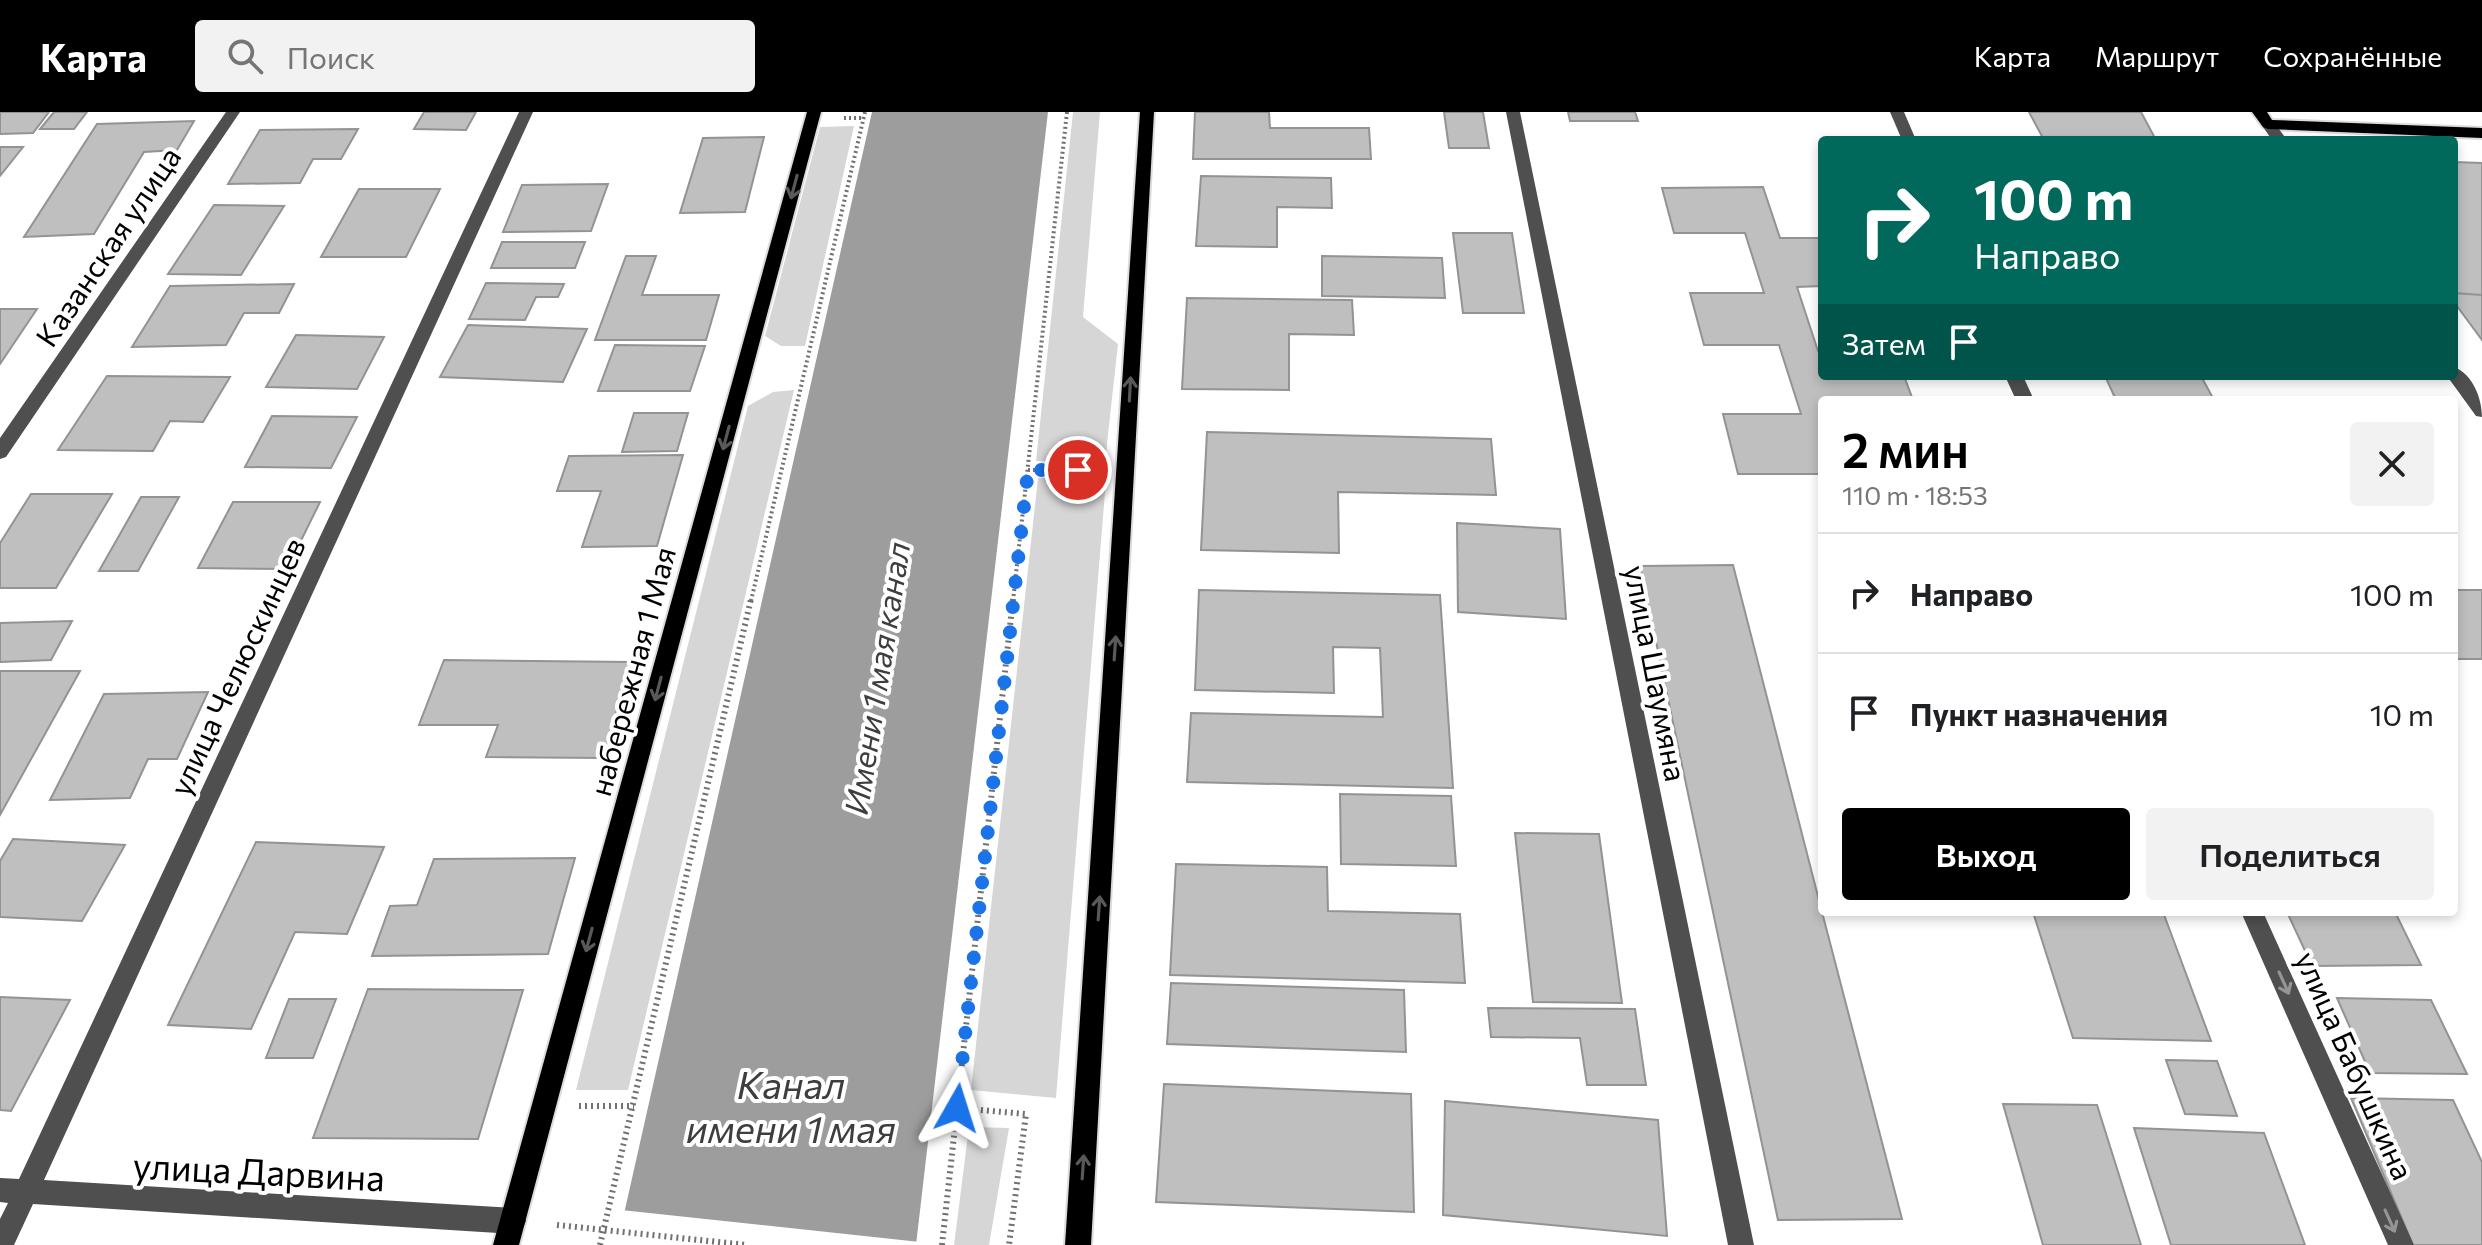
<!DOCTYPE html>
<html lang="ru">
<head>
<meta charset="utf-8">
<style>
	:root { --surface:#fff; --page:#f2f2f2; --text:#202124; --muted:#757577; --line:#e0e0e0; --accent:#000 }
	body { margin:0; font-family:Commissioner,sans-serif; background:var(--page); color:var(--text); height:100vh; display:flex; flex-direction:column; font-size:30px; white-space:nowrap }
	* { box-sizing:border-box; margin:0 }
	p { font-size:26px; color:var(--muted) }
	.icon { flex:none; width:44px; height:44px; fill:none; stroke:currentColor; stroke-width:2; stroke-linecap:round; stroke-linejoin:round }
	.map { position:relative; flex:1; overflow:hidden }
	.drawer { position:absolute; left:1818px; top:284px; width:640px; height:520px; display:flex; flex-direction:column; background:var(--surface); border-radius:8px; box-shadow:0 4px 12px #0003 }
	.drawer>* { flex:none }
	.banner { position:absolute; left:1818px; top:24px; width:640px; height:244px; border-radius:8px; box-shadow:0 4px 12px #0003; background:#00695c; color:#fff; overflow:hidden }
	.pin { position:absolute; display:grid; place-items:center; width:68px; height:68px; color:#fff; margin:-34px; border:4px solid #fff; border-radius:50%; box-shadow:0 2px 8px #0007 }
	.me { position:absolute; width:88px; margin:-44px; rotate:6deg; stroke-linejoin:round; filter:drop-shadow(0 0 6px #0008) }
	.turn { display:flex; align-items:center; gap:28px; height:168px; padding:0 24px; font-size:36px }
	.turn .icon { width:104px; height:104px; stroke-width:2.5 }
	.turn b { display:block; font-size:56px; line-height:68px }
	.then { display:flex; align-items:center; height:76px; padding:0 24px; background:#0003; gap:16px; font-size:30px }
	.round { display:grid; place-items:center; flex:none; width:84px; height:84px; border-radius:8px; background:var(--page) }
	.head { display:flex; align-items:center; justify-content:space-between; height:136px; padding:0 24px }
	h1 { font-size:48px; font-weight:600; line-height:60px; color:var(--accent) }
	.action { display:flex; gap:16px; margin-top:auto; padding:16px 24px }
	.action a { flex:1; height:92px; border-radius:8px; background:var(--accent); color:#fff; font-size:32px; font-weight:600; line-height:92px; text-align:center }
	.action a+a { background:var(--page); color:var(--text) }
	ul { padding:0; list-style:none }
	li { display:flex; align-items:center; gap:24px; height:120px; padding:0 24px; border-top:2px solid var(--line) }
	li div { flex:1 }
	li b { display:block; font-size:30px }
	li em { font-style:normal }
	header { display:flex; align-items:center; gap:48px; box-sizing:border-box; height:112px; padding:0 40px; background:var(--accent); color:#fff }
	header strong { font-size:38px }
	nav { display:flex; gap:44px; margin-inline-start:auto; font-size:28px }
	.search { width:560px; height:72px; background:var(--page); display:flex; align-items:center; gap:20px; box-sizing:border-box; padding:0 28px; border-radius:8px; color:var(--muted); font-size:30px }
	.map>svg:first-child { display:block }
	.green { fill:#d6d6d6 }
	.water { fill:#9d9d9d }
	.pier { fill:#fff }
	.building { fill:#bfbfbf; stroke:#939393; stroke-width:2 }
	.lines { fill:none; stroke-linecap:round; stroke-linejoin:round }
	.major-casing { stroke:#dbdbdb; stroke-width:4 }
	.path-far1 { stroke:#717171; stroke-width:4; stroke-dasharray:2 3; stroke-linecap:butt }
	.path { stroke:#717171; stroke-width:6; stroke-dasharray:2 4; stroke-linecap:butt }
	.minor { fill:#4f4f4f; fill-rule:evenodd }
	.major { fill:#000; fill-rule:evenodd }
	.path-bridge { stroke:#717171; stroke-width:6; stroke-dasharray:2 4; stroke-linecap:butt }
	.oneway { stroke:#595959 }
	.oneway2 { stroke:#959595 }
	.route { stroke:#1a73e8; stroke-width:14; stroke-dasharray:0 25.2 }
	.labels { text-anchor:middle; dominant-baseline:central; stroke-width:8; stroke-linejoin:round; paint-order:stroke }
	.street-label { font-size:30px; fill:#000; stroke:#fff }
	.water-label { font-size:32px; font-style:italic; fill:#3e3e3e; stroke:#fff }
	.near-street-label { font-size:36px; fill:#000; stroke:#fff }
	.near-water-label { font-size:38px; font-style:italic; fill:#3e3e3e; stroke:#fff }
</style>
</head>
<body>
<header>
<strong>Карта</strong>
<div class="search"><svg class="icon" aria-label="search" viewBox="0 0 24 24"><circle cx="10" cy="10" r="6"/><path d="M15 15l6 6"/></svg>Поиск</div>
<nav><a>Карта</a><a>Маршрут</a><a>Сохранённые</a></nav>
</header>
<div class="map">
<svg width="2482" height="1133" viewBox="0 0 2482 1133">
	<rect width="100%" height="100%" fill="#fff"/>
	<path class="green" d="M1073,0H1100L1083,205L1118,232L1105,350L1036,349Z
		M854,14L805,234H781L765,224L820,15Z
		M794,278L628,978H576L748,294L773,280Z
		M1038,366L1106,368L1056,986L971,978Z
		M969,1015L1009,1016L989,1133H954Z"/>
	<path class="water" d="M872,0H1048L916,1133H617Z"/>
	<path class="pier" d="M621,1098L920,1130V1133H613Z"/>
	<path class="building" d="M0,0H49L33,21L0,22Z
		M54,0H87L74,17H40Z
		M424,0H476L466,18L414,17Z
		M1195,0H1269L1270,16H1369L1371,47H1193Z
		M1444,0H1483L1489,36H1449Z
		M1568,0H1635L1638,9H1570Z
		M2029,0H2141L2156,28H2044Z
		M194,9L177,38L144,40L94,122L24,125L97,12Z
		M358,17L341,47H313L300,71L228,72L260,18Z
		M764,25L745,100L680,101L703,26Z
		M0,35H23L0,64Z
		M2454,50L2482,51V183L2454,181Z
		M1201,64L1331,66L1332,96L1277,95V135L1196,134Z
		M608,72L591,119L503,120L522,73Z
		M1763,75L1780,126H1822V174L1797,175L1818,239H1822V264H1904L1913,288H1822V362H1738L1723,302H1801L1779,233H1704L1690,181H1764L1745,121H1674L1662,76Z
		M359,77H440L406,145H321Z
		M214,93L284,94L241,163L168,162Z
		M1453,121H1512L1524,201H1463Z
		M502,130H585L575,156H491Z
		M626,144H656L642,183H719L706,228H595Z
		M1322,144L1442,146L1445,186L1322,184Z
		M486,171L564,172L558,185H536L525,208L469,207Z
		M294,172L279,201H244L226,233L132,235L170,174Z
		M2454,181L2482,183V228L2454,190Z
		M1187,186L1352,188L1354,223L1289,222V278L1182,277Z
		M0,197H37L0,252Z
		M468,213L587,217L563,270L440,265Z
		M296,223L384,225L357,277L266,275Z
		M615,233L705,234L690,279H598Z
		M107,264L230,265L203,310L170,309L153,339L58,338Z
		M2105,264H2201L2214,288H2116Z
		M634,301H688L677,339L622,340Z
		M272,304L357,305L331,356L245,355Z
		M1207,320L1491,327L1496,383L1338,380L1339,441L1201,438Z
		M683,343L657,434L582,435L601,379H557L569,344Z
		M31,382H112L56,476H0V431Z
		M141,385H179L138,459H99Z
		M233,390H320L287,457L198,456Z
		M1457,411L1560,417L1566,507L1458,500Z
		M1733,453L1822,800L1902,1107L1778,1108L1640,454Z
		M1199,478L1440,483L1453,676L1187,670L1191,601L1383,605L1380,536L1333,535L1334,581L1195,578Z
		M2454,478H2482V547H2454Z
		M72,509L51,548L0,550V511Z
		M444,548L632,550L602,646L486,645L498,613H419Z
		M0,559H80L0,703Z
		M208,580L177,647H148L130,686L50,688L104,582Z
		M1340,682L1451,684L1456,754L1341,752Z
		M1515,721L1599,722L1622,891L1533,890Z
		M13,727L125,733L82,809L0,805V749Z
		M256,730L384,735L347,822L295,820L251,917L168,913Z
		M575,746L548,842L372,844L390,794L417,793L434,747Z
		M1176,752L1327,755L1328,799L1460,802L1465,871L1170,863Z
		M2033,800H2163L2211,929L2073,926Z
		M2287,800H2395L2421,853L2312,854Z
		M1171,871L1404,878L1406,940L1167,932Z
		M368,877L523,878L478,1027L313,1026Z
		M0,885L70,888L11,999L0,998Z
		M2337,886L2431,888L2467,962L2370,961Z
		M289,887H336L313,946H266Z
		M1488,896L1635,897L1646,973H1587L1580,926L1491,925Z
		M2166,948L2217,949L2237,1004L2185,1002Z
		M1164,972L1411,982L1414,1100L1156,1090Z
		M2351,986L2453,988L2482,1050V1133H2413Z
		M1445,989L1658,1008L1667,1124L1443,1103Z
		M2003,992L2097,993L2141,1133H2043Z
		M2134,1016L2264,1021L2305,1133H2171Z"/>
	<g class="lines">
		<g class="major-casing">
			<path id="major" d="M807,0H821L519,1133H493Z
				M1140,0H1154L1091,1133H1065Z
				M2252,0H2267L2272,8L2482,16V26L2268,17L2263,15Z"/>
		</g>
		<path class="path-far1" d="M844,6H863
			M1028,358L1091,359
			M751,489L865,0
			M1013,489L1067,0"/>
		<path class="path" d="M579,994H634
			M957,996L1026,1002L1009,1133
			M600,1133L751,487
			M942,1133L1013,487"/>
		<path class="minor" d="M226,0H240L6,345L0,347V326Z
			M519,0H533L44,1068L513,1096L522,1100L526,1109L522,1118L513,1122L33,1092L14,1133H0V1107L8,1091L0,1090V1066L19,1067Z
			M1506,0H1520L1754,1133H1728Z
			M1890,0H1904L1916,28H1902Z
			M2268,7L2273,9L2287,28H2272L2261,12Z
			M2454,255C2473,262 2482,287 2482,305L2476,304L2447,264H2454Z
			M2005,264H2023L2034,288H2016Z
			M2241,800H2263L2414,1133H2388Z"/>
		<use href="#major" class="major"/>
		<path class="path-bridge" d="M557,1113L747,1133"/>
	</g>
	<defs><path id="oneway-shaft" d="M-6 0H5M1.5-3L5.5 0L1.5 3" fill="none" stroke-width="1.6" stroke-linecap="round" stroke-linejoin="round" transform="scale(2)"/></defs>
	<g class="oneway">
		<use href="#oneway-shaft" transform="translate(794 75) rotate(105)"/>
		<use href="#oneway-shaft" transform="translate(1130 277) rotate(-87)"/>
		<use href="#oneway-shaft" transform="translate(726 326) rotate(105)"/>
		<use href="#oneway-shaft" transform="translate(1115 536) rotate(-86)"/>
		<use href="#oneway-shaft" transform="translate(658 577) rotate(105)"/>
		<use href="#oneway-shaft" transform="translate(1099 796) rotate(-86)"/>
		<use href="#oneway-shaft" transform="translate(589 828) rotate(105)"/>
		<use href="#oneway-shaft" transform="translate(1083 1055) rotate(-86)"/>
	</g>
	<g class="oneway2">
		<use href="#oneway-shaft" transform="translate(2284 871) rotate(66)"/>
		<use href="#oneway-shaft" transform="translate(2390 1109) rotate(66)"/>
	</g>
	<g class="lines">
		<path class="route" d="M957,996L1028,358H1078"/>
	</g>
	<g class="labels">
		<g class="street-label">
			<text transform="translate(107 134) rotate(-56)">Казанская улица</text>
			<text transform="translate(236 554) rotate(-65)">улица Челюскинцев</text>
			<text transform="translate(631 559) rotate(-75)">набережная 1 Мая</text>
			<text transform="translate(1657 561) rotate(79)">улица Шаумяна</text>
			<text transform="translate(2356 953) rotate(66)">улица Бабушкина</text>
		</g>
		<g class="water-label">
			<text transform="translate(876 566) rotate(-81)">Имени 1 мая канал</text>
		</g>
		<g class="near-street-label">
			<text transform="translate(259 1058) rotate(3)">улица Дарвина</text>
		</g>
		<g class="near-water-label">
			<text x="791" y="971">Канал<tspan x="791" dy="44">имени 1 мая</tspan></text>
		</g>
	</g>
</svg>
<div class="pin" style="left:1078px;top:358px;background:#d93025"><svg class="icon" aria-label="arrive" viewBox="0 0 24 24"><path d="M6 21V4h12l-3 4 3 4H6"/></svg></div>
<svg class="me" style="left:957px;top:996px" viewBox="-20 -20 40 40"><path d="M0-17L14 15 0 8-14 15z" fill="#1a73e8" stroke="#fff" stroke-width="4"/></svg>
<div class="banner">
<div class="turn"><svg class="icon" aria-label="right" viewBox="0 0 24 24"><path d="M7 20v-9h11M14 6l5 5-5 5"/></svg><div><b>100 m</b>Направо</div></div>
<div class="then">Затем<svg class="icon" aria-label="arrive" viewBox="0 0 24 24"><path d="M6 21V4h12l-3 4 3 4H6"/></svg></div>
</div>
<section class="drawer">
<div class="head"><div><h1>2 мин</h1><p>110 m · 18:53</p></div><a class="round"><svg class="icon" aria-label="close" viewBox="0 0 24 24"><path d="M6 6l12 12M18 6L6 18"/></svg></a></div>
<ul>
<li><svg class="icon" aria-label="right" viewBox="0 0 24 24"><path d="M7 20v-9h11M14 6l5 5-5 5"/></svg><div><b>Направо</b></div><em>100 m</em></li>
<li><svg class="icon" aria-label="arrive" viewBox="0 0 24 24"><path d="M6 21V4h12l-3 4 3 4H6"/></svg><div><b>Пункт назначения</b></div><em>10 m</em></li>
</ul>
<div class="action"><a>Выход</a><a>Поделиться</a></div>
</section>
</div>
</body>
</html>
